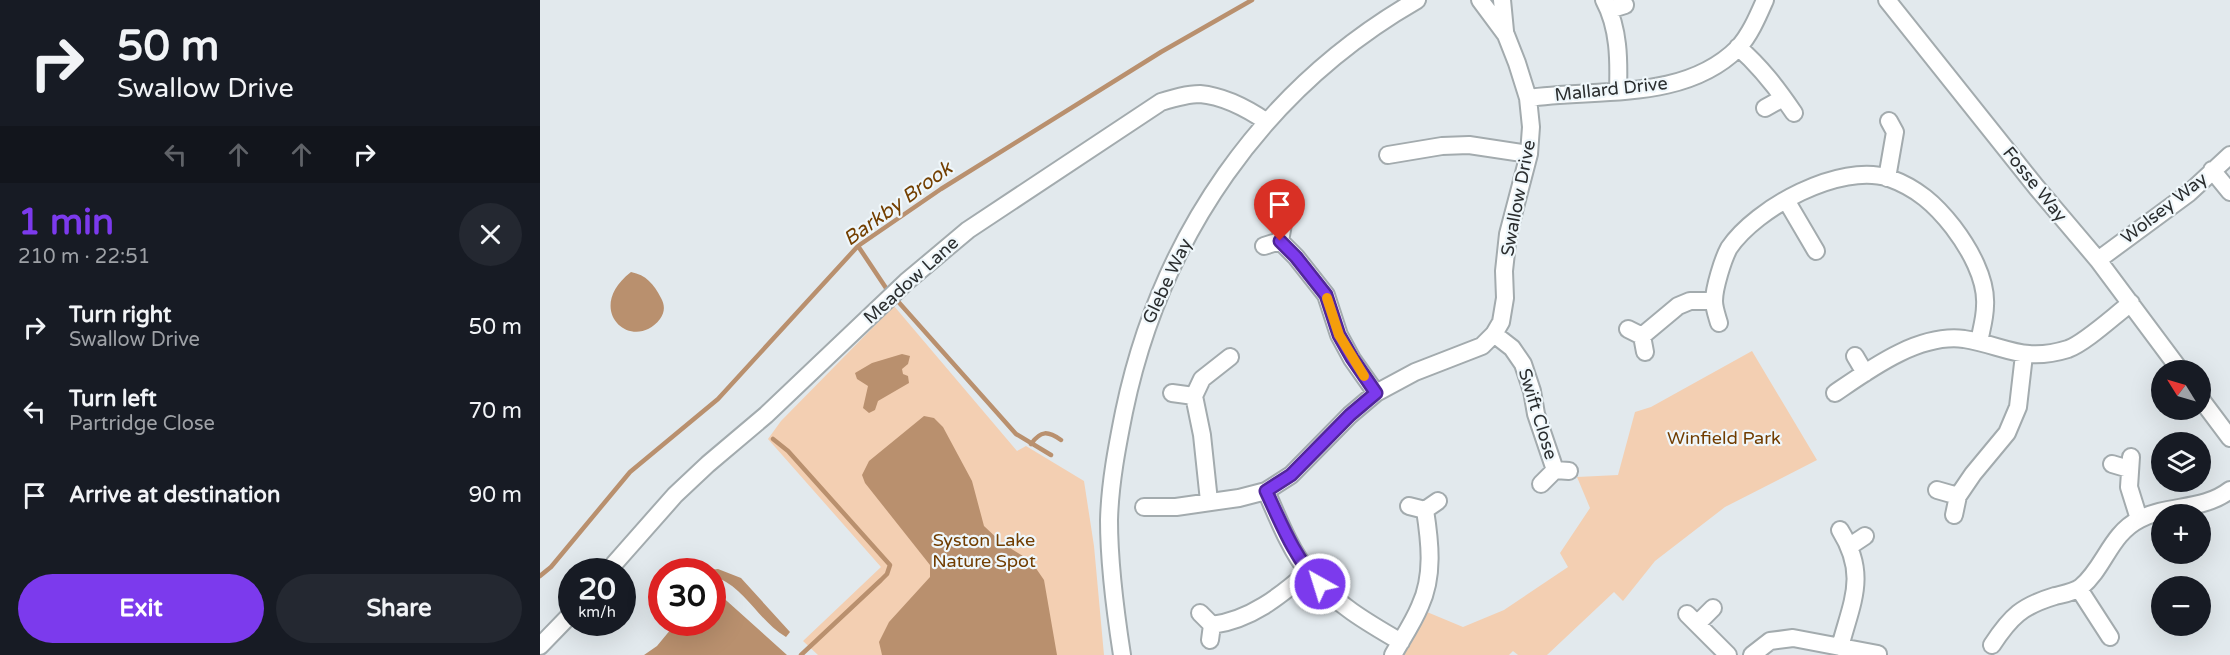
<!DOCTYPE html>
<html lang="en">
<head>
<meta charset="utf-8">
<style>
	:root { --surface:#171b24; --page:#242831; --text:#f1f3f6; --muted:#9ea1a6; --accent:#7c3aed }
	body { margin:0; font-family:"Varela Round",sans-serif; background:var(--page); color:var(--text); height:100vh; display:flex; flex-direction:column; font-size:22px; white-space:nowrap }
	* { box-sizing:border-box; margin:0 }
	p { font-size:20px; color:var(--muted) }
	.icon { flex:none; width:33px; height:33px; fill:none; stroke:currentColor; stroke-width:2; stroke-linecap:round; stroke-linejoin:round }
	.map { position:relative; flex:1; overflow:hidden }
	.details { display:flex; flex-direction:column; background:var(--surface); width:540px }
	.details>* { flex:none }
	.top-card { background:#171b24; color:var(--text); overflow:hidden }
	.needle { width:39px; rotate:307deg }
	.buttons { position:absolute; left:1611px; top:360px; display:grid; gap:12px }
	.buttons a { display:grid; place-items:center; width:60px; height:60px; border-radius:50%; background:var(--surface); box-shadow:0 6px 24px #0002; font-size:30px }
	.speed { position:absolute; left:18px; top:558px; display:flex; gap:12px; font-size:30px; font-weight:700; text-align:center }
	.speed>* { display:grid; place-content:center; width:78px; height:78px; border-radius:50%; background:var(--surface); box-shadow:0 6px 24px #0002; line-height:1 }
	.speed small { font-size:15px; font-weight:400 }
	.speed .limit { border:9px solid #d22; background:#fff; color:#111 }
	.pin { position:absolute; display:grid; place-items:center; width:51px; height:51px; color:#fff; margin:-62px -26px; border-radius:50% 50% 50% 0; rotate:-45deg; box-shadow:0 0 6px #0007 }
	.pin .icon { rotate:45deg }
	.me { position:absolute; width:66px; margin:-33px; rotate:321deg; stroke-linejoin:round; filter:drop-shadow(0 0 4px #0008) }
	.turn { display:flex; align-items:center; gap:21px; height:126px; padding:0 18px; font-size:27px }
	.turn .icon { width:78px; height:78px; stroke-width:2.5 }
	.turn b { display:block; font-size:42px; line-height:51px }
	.lanes { display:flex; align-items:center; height:57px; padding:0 18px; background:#0003; justify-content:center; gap:30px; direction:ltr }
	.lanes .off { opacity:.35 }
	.round { display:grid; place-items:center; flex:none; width:63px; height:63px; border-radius:32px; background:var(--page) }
	.headline { display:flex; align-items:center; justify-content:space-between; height:102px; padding:0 18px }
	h1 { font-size:36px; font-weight:800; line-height:45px; color:var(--accent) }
	.primary-button { display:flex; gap:12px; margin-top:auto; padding:12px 18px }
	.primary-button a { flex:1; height:69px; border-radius:36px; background:var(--accent); color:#fff; font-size:24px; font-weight:800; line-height:69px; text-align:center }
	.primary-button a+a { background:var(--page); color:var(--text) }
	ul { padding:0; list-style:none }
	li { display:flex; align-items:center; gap:18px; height:84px; padding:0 18px }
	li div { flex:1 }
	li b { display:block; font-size:22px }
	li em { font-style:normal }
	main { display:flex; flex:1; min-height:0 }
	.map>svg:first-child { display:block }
	.green { fill:#f3cfb2 }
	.water { fill:#b9906e }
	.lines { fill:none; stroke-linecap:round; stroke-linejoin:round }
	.stream { stroke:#b9906e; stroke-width:4.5 }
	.minor-casing { stroke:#a3abae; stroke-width:20 }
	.minor { stroke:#fff; stroke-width:16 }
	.route-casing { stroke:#51269a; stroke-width:15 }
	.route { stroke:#7c3aed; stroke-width:10 }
	.slow { stroke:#f59e0b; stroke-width:10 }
	.labels { text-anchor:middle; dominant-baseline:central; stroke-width:4.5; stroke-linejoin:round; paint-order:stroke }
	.street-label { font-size:18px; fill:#2a2d2e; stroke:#eff7fb }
	.park-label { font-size:18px; fill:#713d00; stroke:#eff7fb }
	.water-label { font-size:20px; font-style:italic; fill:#733f00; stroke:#eff7fb }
</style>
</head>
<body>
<main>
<section class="details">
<div class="top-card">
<div class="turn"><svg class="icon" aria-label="right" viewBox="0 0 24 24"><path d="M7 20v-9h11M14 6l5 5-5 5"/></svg><div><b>50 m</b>Swallow Drive</div></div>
<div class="lanes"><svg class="icon off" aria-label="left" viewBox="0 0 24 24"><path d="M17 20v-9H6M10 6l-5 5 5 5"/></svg><svg class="icon off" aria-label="ahead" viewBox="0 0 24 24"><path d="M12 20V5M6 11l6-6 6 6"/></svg><svg class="icon off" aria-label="ahead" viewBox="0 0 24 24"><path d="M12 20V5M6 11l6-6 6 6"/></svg><svg class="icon" aria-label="right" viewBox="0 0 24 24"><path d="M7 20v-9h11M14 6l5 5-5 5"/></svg></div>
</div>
<div class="headline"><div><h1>1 min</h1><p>210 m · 22:51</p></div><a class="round"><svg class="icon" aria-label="close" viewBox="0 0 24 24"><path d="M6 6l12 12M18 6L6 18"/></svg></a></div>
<ul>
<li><svg class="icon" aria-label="right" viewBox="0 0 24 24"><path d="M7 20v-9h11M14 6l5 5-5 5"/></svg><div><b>Turn right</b><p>Swallow Drive</p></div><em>50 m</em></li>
<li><svg class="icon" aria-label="left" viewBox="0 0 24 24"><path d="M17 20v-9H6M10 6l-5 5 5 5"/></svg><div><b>Turn left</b><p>Partridge Close</p></div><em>70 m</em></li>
<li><svg class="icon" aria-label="arrive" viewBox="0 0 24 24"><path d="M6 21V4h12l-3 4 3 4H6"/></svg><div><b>Arrive at destination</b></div><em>90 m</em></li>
</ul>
<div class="primary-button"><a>Exit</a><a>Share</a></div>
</section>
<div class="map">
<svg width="1690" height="655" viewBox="0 0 1690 655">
	<rect width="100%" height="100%" fill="#e2e9ed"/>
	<path class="green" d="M354,306L477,451L486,446L544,481L554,546L564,655H278L263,641L341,567L228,439L241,421Z
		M1212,351L1277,460L1185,507L1115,561L1083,601L1074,592L1007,655H978L973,651L969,655H864L887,612L923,627L964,610L1028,567L1020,553L1050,508L1037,477L1078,475L1095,412L1111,407Z"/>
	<path class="water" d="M91,272C106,275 114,284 121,298C125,305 125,312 120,319C93,354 42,310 91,272Z
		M362,354L370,356L368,364L362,369L363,374L368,376L369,383L338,401L335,410L329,413L323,408L328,386L317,379L315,373L332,363Z
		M384,416L394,418L403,427L432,481L444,526L462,543L491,561L504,580L517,655H342L339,642L349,622L390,577V565L325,483L322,475L329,461Z
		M178,569L201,578L250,632L246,637C219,621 208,592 179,578L173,585L178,593L247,655H104L117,646L136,623L172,622V572L160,571Z"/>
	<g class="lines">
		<path class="stream" d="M318,246L346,288L476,434L511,455
			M233,439L248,451L350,565L347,574L341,580L261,655
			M491,444C501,430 508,431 521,440
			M0,576L11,567L90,472L178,399L318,246L401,189L621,52L712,0"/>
		<g class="minor-casing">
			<path id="minor" d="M962,0L965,31
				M1064,0C1079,28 1079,60 1078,91
				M1347,0L1497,188L1558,260L1640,370
				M1069,10L1085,5
				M1198,47C1221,67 1237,88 1254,113
				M988,98C1057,88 1144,102 1198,48C1210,35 1218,16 1225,0
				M1225,108L1243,98
				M848,155L902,146L929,145L989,154
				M1672,170L1690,192
				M1347,178L1355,132L1349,121
				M1246,200L1276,251
				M740,241L756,257L786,295L799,335L812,359L836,393
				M724,246L740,241L743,224
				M1558,260L1649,193L1690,155
				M1179,323C1177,316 1174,308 1174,301C1174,288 1183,259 1189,248C1216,208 1300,162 1349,178C1377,188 1395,204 1413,227C1429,248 1447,279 1445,306C1445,318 1441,331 1439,342
				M1088,329L1102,336L1105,352
				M954,334L972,348L983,364L992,391L996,414L1015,470
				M1102,336L1138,306L1150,301H1174
				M1315,356L1325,373
				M632,393L654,396
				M1295,393C1330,369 1379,333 1424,339C1466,346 1483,363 1528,349C1545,343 1575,315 1591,303
				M1660,398L1690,438
				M1591,457L1589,487L1599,519
				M1572,464L1589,469
				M1001,484L1015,470L1029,471
				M1397,490L1418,496
				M726,491C737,516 751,552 769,573C794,603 828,623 861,642
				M669,501L662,435L654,396L662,379L690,357
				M869,506L885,510L898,501
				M604,507H636L699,498L726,491L751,475L810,415L836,393L875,372L942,346L954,334L961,322L965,298L964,271L968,234L989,154L991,127L988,98L977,63L966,35L940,0
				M1414,515L1418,496L1433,474L1467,433L1478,407L1484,355
				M1310,546L1325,536
				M67,572L135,495L168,464L226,415L366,282L428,230L621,102C634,98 647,94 660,94C683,96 708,109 727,122
				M1539,589L1570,637
				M660,613L672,625L670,640
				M1147,614L1188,655
				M1157,624L1173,608
				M672,625C711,620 740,596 768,572
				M1452,645C1471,616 1482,606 1515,596C1523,594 1535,592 1541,587C1565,567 1570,534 1600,519C1629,504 1663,511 1690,490
				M0,646L32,613
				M1300,647C1312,601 1328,575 1300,530
				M582,655C575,610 569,565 569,520C570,483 577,447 584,412C620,238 722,89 877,0
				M853,655C862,639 873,623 880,606C894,576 890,542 885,510
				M1212,655L1230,641L1253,638L1338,654"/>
		</g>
		<use href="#minor" class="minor"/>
	</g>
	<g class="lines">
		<g class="route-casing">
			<path id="route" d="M740,241L756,257L786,295L799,335L812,358L836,393L810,415L751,475L726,491C741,523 755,559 780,584"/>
		</g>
		<use href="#route" class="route"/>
		<path class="slow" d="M787,298L799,335L824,376"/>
	</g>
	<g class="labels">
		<g class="street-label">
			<text transform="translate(1071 89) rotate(-6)">Mallard Drive</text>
			<text transform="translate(1495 184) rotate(51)">Fosse Way</text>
			<text transform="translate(978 198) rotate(-79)">Swallow Drive</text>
			<text transform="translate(1624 208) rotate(-38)">Wolsey Way</text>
			<text transform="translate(371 280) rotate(-42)">Meadow Lane</text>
			<text transform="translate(627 281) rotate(-65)">Glebe Way</text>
			<text transform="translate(998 414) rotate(73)">Swift Close</text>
		</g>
		<g class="park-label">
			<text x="1184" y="438">Winfield Park</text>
			<text x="444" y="540">Syston Lake<tspan x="444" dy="21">Nature Spot</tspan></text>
		</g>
		<g class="water-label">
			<text transform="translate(358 204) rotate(-36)">Barkby Brook</text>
		</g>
	</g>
</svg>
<div class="buttons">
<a><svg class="needle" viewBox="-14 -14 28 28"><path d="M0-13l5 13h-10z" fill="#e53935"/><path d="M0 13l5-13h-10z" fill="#9ea1a6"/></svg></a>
<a><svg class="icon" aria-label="layers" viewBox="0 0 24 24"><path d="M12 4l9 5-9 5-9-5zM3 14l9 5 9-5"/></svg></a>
<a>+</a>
<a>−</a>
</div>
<div class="speed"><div>20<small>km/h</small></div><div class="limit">30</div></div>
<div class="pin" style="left:740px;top:241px;background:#d93025"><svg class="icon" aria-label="arrive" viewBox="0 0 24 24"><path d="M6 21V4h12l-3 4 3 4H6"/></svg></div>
<svg class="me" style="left:780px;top:584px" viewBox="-20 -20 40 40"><circle r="17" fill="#7c3aed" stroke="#fff" stroke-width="3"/><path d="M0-11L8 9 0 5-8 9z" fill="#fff"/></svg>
</div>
</main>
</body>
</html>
